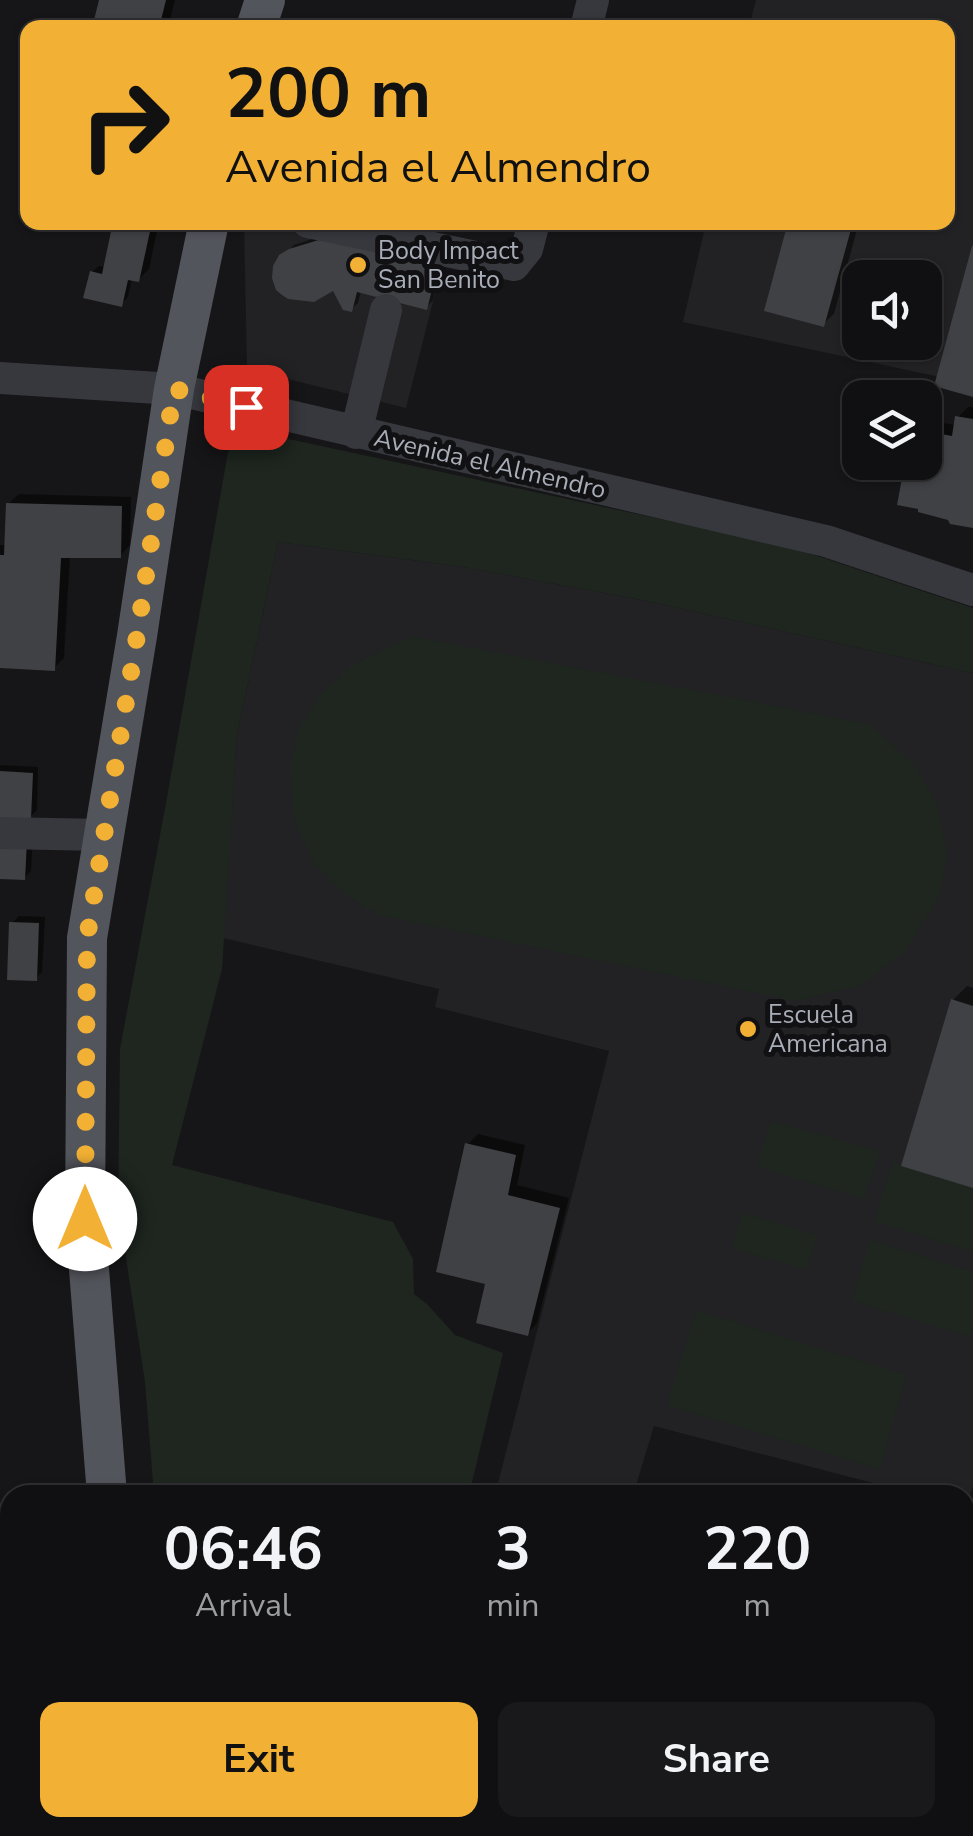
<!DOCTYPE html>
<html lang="en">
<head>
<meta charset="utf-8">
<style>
	:root { --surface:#101012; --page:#19191b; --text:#f1f3f6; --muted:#9c9d9f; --line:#303032; --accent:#f2b134 }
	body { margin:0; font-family:"Nunito Sans",sans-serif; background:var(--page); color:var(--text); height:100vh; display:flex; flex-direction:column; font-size:38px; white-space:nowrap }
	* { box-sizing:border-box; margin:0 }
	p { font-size:32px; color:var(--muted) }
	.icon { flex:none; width:55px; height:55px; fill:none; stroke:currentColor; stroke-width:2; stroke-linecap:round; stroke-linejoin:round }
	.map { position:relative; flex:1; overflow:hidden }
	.drawer { position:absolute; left:0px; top:1485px; width:975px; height:352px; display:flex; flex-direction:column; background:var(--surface); border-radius:30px 30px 0 0; box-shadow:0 2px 8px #0004,0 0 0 2px var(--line) }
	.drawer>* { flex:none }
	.banner { position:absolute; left:20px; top:20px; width:935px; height:210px; border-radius:20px; box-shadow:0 2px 8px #0004,0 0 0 2px var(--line); background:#f2b134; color:#111; overflow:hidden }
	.fabs { position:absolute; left:842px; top:260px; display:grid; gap:20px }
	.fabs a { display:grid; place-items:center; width:100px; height:100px; border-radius:20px; background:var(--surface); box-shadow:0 2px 8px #0004,0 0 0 2px var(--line); font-size:50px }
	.pin { position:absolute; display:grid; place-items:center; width:85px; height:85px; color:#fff; margin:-42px; border-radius:20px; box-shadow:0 5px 15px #0006 }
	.me { position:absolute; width:110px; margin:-55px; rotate:0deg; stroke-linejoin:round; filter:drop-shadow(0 0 8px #0008) }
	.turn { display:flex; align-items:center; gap:35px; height:210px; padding:0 40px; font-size:45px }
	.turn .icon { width:130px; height:130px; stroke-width:2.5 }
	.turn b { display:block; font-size:70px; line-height:85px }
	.eta { display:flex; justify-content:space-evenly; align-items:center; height:170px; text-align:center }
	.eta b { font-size:60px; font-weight:700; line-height:70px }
	.action { display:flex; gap:20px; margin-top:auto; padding:20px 40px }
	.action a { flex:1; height:115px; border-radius:20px; background:var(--accent); color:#111; font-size:40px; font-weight:700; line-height:115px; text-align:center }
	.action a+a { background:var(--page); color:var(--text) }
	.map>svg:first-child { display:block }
	.built { fill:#222225; fill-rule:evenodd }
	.green { fill:#1e261f }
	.shadow { fill:#0007 }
	.building { fill:#404145 }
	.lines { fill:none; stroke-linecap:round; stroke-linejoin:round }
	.minor { stroke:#37383d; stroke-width:32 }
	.major { stroke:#53555c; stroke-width:40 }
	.route { stroke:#f2b134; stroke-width:18; stroke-dasharray:0 32.4 }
	.poi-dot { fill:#f2b134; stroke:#111113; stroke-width:4 }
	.labels { text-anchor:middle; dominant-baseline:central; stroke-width:10; stroke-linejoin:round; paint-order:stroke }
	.poi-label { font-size:25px; fill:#a8adb8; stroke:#111113; text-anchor:start }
	.street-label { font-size:25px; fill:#a8adb8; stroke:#111113 }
</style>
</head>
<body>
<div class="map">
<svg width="973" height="1836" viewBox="0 0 973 1836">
	<rect width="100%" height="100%" fill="#161618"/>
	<path class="built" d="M756,0H973V384L683,322L706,223L948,222V28L749,27ZM860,278H925V342H860Z
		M244,223H285L443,262L406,408L247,369Z
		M278,542L457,566L642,600L973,673V1486L966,1507L965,1495H919L654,1426L633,1495H495L609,1051L435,1007L439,989L223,938L237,735Z"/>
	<path class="green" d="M243,429L794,548L973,608V673L642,600L457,566L278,542L237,735L222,969L172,1165L393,1222L413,1259L414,1294L427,1304L455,1335L503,1353L469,1495H154L145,1382L118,1206L120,1049L166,803L228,452Z
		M416,637L869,724L913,763L938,806L947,853L940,896L905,951L862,985L795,1001L379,915L346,895L314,863L293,818L290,766L299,728L323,692L353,665L392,645Z
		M771,1121L880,1151L864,1199L757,1167Z
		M893,1161L901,1166L973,1187V1252L874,1221Z
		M742,1213L818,1235L806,1270L732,1248Z
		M870,1240L973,1272V1326L970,1337L852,1301Z
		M696,1310L906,1375L880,1469L667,1405Z"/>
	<path class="shadow" d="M102,0H175L168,28H95Z
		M116,222H159L149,269L138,280L132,278L128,297L121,304L92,272L99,266L106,267Z
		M790,222H859L834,314L823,324Z
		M343,229L444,254L433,300L427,307L361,291L358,303L351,309L334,287L287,253L294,245Z
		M968,407H973V526L925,462V420L956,425L958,417Z
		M19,494L131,497L130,545L120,556H70L64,658L54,668L0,665V545H7L8,504Z
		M0,765L38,767L37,810L30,817L0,816Z
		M33,834L31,871L24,878L0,877Z
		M19,916L45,917L42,972L36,978L12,923Z
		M967,986L973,988V1185L953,1000Z
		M478,1134L525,1145L517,1185L569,1198L537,1323L527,1334L488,1282L468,1144Z"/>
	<path class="building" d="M99,0H166L159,28H92Z
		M113,222H152L139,282L128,280L122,307L83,298L90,271L102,274Z
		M788,222H853L824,327L764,311Z
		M335,235L439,260L427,310L357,292L352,312L343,310L333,291L314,302L288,299L282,295L276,290L272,278L273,266L279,255L289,249Z
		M972,246H973V397L934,386Z
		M955,416L973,419V528L950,524L948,520L918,512V509L897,505L905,462H925V431L952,436Z
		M6,503L122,506L121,558H61L55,671L0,668V555H4Z
		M0,771L33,773L31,819L0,818Z
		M0,839L27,840L25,880L0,879Z
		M9,922L39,923L37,981L7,980Z
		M951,999L973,1006V1188L901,1166Z
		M465,1143L516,1155L508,1195L560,1208L528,1336L476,1323L485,1284L436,1272Z"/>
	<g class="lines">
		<path class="minor" d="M586,28L593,0
			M308,222L514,265L527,249L534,222
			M0,378L174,389L826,541L973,590
			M356,433L386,310
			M0,833L104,835
			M182,1828L388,1836
			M0,1832L43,1828
			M619,1836L635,1828"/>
		<path class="major" d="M256,28L265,0
			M107,1495L85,1219L87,938L137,636L174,389L209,222
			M132,1836L133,1828"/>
	</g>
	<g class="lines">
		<path class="route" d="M85,1219L87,938L137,636L174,389L246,407"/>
	</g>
	<g class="poi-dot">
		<circle cx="358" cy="265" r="10"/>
		<circle cx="748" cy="1029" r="10"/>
	</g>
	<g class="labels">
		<g class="poi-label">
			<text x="378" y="251">Body Impact<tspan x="378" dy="29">San Benito</tspan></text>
			<text x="768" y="1015">Escuela<tspan x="768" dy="29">Americana</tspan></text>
		</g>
		<g class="street-label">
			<text transform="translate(490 464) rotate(13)">Avenida el Almendro</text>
		</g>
	</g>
</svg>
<div class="fabs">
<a><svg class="icon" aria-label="sound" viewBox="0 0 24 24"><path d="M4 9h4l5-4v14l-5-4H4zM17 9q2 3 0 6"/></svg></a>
<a><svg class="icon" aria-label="layers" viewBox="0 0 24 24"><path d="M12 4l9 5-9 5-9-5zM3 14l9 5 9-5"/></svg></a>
</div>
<div class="pin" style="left:246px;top:407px;background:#d93025"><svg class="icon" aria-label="arrive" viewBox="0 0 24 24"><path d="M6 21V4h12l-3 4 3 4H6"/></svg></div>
<svg class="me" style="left:85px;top:1219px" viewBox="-20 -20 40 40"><circle r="19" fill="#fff"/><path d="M0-13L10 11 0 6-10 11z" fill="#f2b134"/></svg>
<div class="banner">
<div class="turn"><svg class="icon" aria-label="right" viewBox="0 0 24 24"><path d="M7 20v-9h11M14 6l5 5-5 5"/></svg><div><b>200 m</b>Avenida el Almendro</div></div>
</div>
<section class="drawer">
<div class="eta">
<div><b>06:46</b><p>Arrival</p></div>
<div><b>3</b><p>min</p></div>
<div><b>220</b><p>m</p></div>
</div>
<div class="action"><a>Exit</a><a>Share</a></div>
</section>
</div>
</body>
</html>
